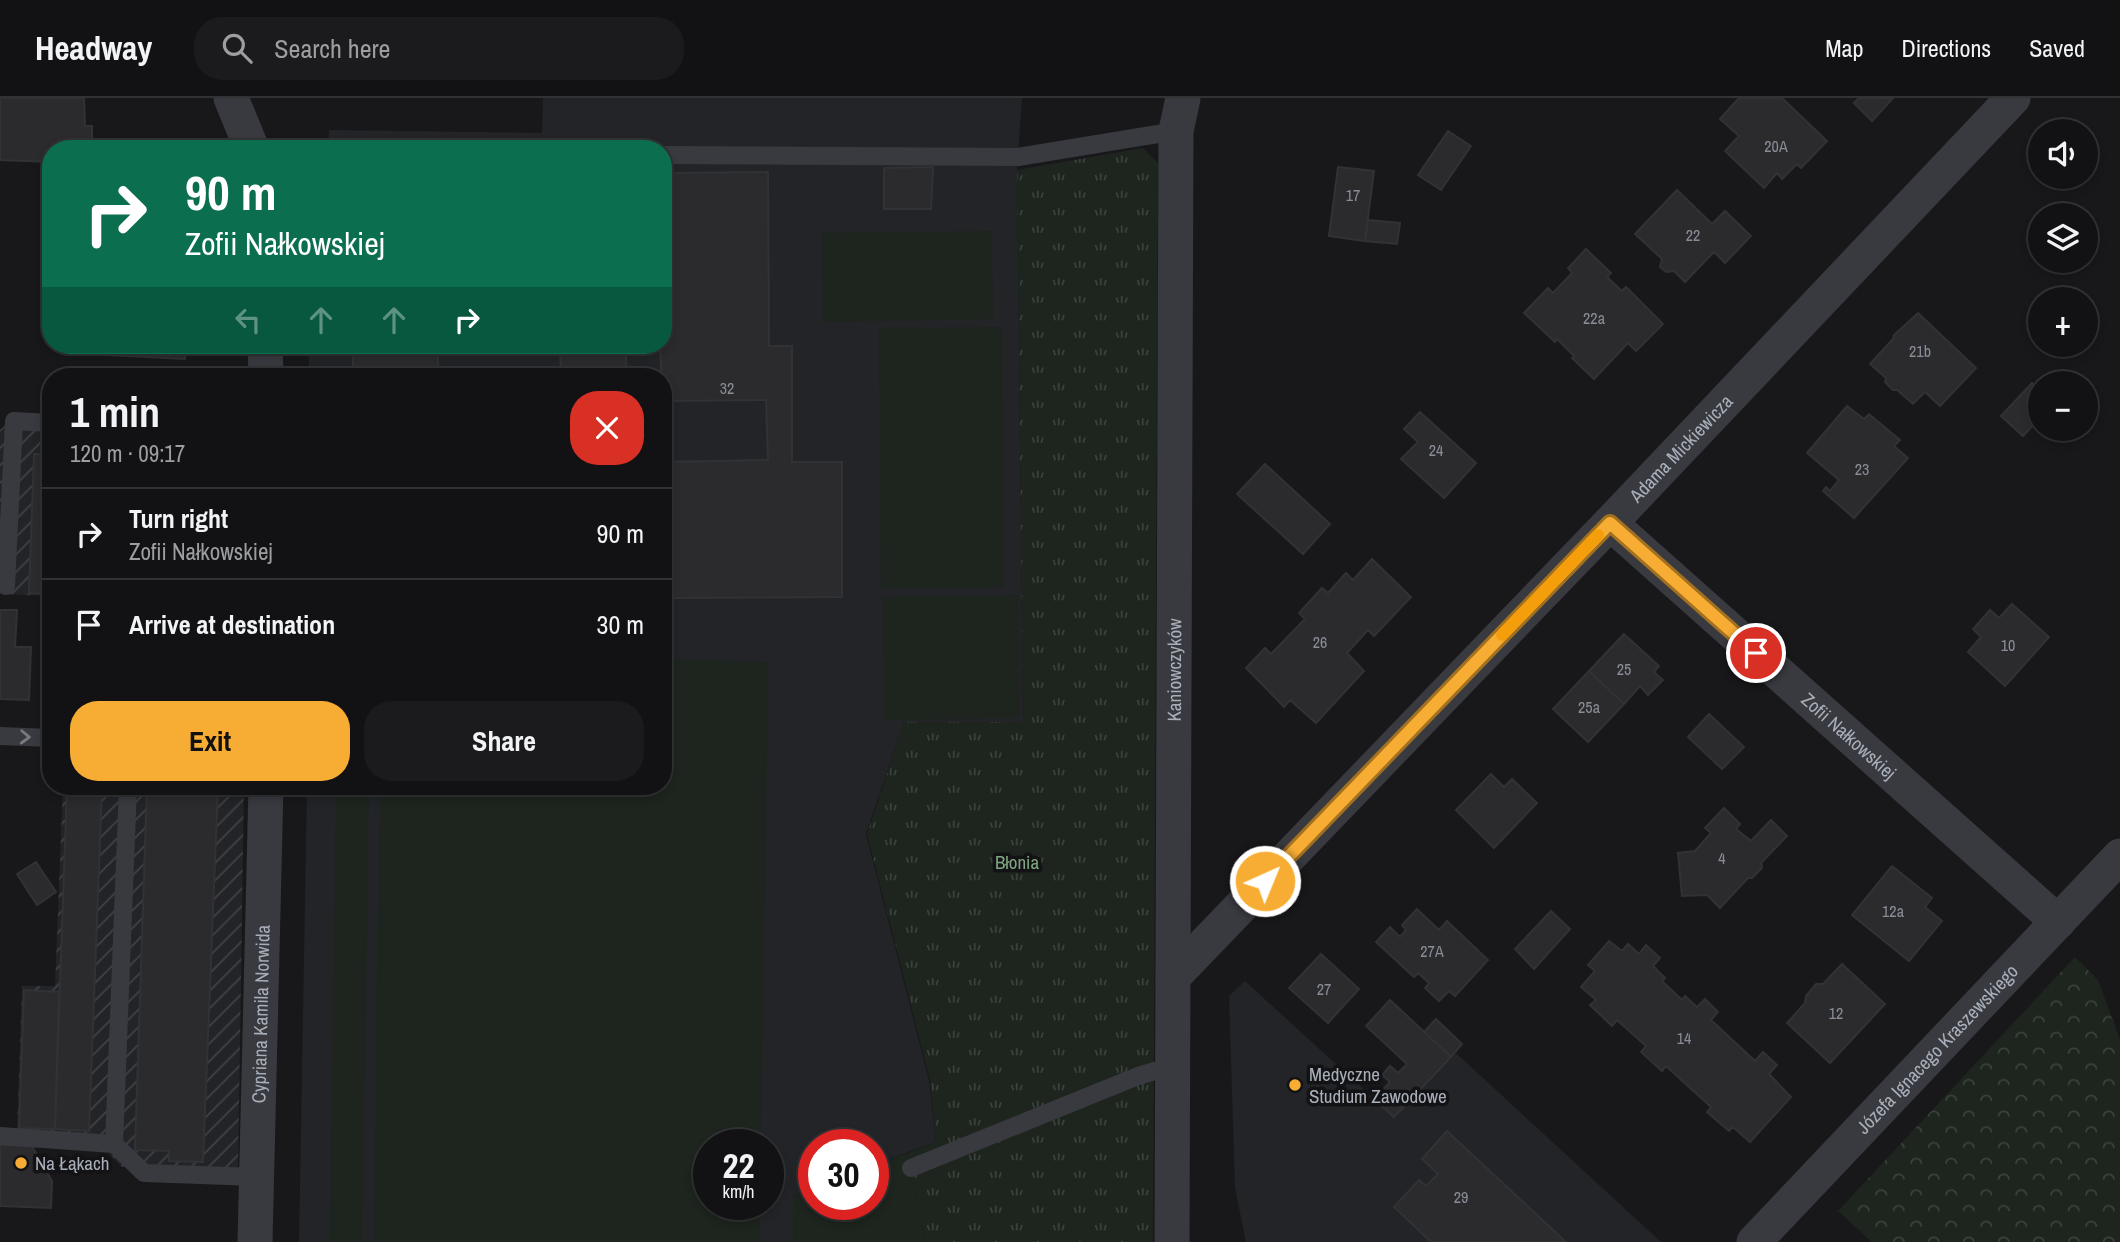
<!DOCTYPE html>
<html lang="en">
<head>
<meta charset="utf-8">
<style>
	:root { --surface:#121214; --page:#1b1b1d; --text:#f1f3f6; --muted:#9c9ea0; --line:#313234; --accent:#f7ad33 }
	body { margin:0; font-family:"Archivo Narrow",sans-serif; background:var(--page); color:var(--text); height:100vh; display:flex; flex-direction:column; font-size:26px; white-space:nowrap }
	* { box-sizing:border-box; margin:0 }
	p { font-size:23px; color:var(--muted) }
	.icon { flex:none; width:38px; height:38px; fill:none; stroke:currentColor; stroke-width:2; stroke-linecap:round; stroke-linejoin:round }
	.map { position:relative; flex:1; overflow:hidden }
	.side { position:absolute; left:42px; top:270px; width:630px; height:427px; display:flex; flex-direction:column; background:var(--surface); border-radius:28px; box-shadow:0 4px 10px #0003,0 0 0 2px var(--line) }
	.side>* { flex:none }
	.top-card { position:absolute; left:42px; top:42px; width:630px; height:214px; border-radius:28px; box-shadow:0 4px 10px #0003,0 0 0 2px var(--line); background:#0b6e4f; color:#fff; overflow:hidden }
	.buttons { position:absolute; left:2028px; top:21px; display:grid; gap:14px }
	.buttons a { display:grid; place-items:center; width:70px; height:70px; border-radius:50%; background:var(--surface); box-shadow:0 4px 10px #0003,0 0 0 2px var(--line); font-size:35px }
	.speed { position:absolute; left:693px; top:1031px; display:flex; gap:14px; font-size:35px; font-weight:700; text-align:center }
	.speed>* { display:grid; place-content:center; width:91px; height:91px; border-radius:50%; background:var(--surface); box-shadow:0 4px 10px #0003,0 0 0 2px var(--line); line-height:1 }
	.speed small { font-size:18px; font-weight:400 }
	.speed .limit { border:10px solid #d22; background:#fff; color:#111 }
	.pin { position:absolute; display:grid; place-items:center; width:60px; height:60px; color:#fff; margin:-30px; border:4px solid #fff; border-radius:50%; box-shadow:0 2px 7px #0007 }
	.me { position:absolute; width:77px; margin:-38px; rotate:44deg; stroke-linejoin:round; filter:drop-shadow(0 0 5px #0008) }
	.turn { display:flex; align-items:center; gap:24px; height:147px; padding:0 28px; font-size:32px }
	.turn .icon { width:91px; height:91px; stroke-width:2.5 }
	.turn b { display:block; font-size:49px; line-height:60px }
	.lanes { display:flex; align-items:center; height:66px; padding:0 28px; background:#0003; justify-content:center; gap:35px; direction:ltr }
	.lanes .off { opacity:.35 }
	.round { display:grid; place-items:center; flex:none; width:74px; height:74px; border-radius:28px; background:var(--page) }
	.summary { display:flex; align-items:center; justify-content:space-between; height:119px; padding:0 28px }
	h1 { font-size:42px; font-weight:700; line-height:52px }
	.action { display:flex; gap:14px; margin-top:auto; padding:14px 28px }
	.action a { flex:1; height:80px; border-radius:28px; background:var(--accent); color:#111; font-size:28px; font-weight:700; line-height:80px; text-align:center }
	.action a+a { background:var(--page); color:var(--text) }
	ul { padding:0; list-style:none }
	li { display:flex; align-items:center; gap:21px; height:91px; padding:0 28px; border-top:2px solid var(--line) }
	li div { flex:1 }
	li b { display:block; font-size:26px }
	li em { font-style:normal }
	header { display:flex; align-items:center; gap:42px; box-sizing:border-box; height:98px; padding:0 35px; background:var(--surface); border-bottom:2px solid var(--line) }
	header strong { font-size:33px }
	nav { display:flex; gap:38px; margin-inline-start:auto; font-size:24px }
	.search { width:490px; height:63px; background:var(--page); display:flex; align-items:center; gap:18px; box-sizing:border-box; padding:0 24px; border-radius:28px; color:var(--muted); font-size:26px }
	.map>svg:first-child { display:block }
	.built { fill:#232427; fill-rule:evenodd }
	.industrial { fill:url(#industrial-furrows) }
	.green { fill:#1d251e }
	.forest { fill:url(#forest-crowns) }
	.park { fill:url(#park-tufts) }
	.building { fill:#2b2b2e; stroke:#313236; stroke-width:2 }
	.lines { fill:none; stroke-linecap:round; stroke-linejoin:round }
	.lane { stroke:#383a3f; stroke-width:18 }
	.street { stroke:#383a3f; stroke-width:35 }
	.oneway { stroke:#767a83 }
	.route-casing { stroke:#a17021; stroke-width:18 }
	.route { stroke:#f7ad33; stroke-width:12 }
	.slow { stroke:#f59e0b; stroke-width:12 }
	.poi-dot { fill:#f7ad33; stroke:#131315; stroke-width:2.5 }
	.labels { text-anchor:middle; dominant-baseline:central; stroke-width:7; stroke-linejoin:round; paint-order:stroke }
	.number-label { font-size:16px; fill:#898d96 }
	.street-label { font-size:19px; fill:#a9afba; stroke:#131315 }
	.park-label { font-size:19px; fill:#80a581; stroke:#131315 }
	.poi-label { font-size:19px; fill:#a9afba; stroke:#131315; text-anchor:start }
</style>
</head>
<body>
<header>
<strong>Headway</strong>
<div class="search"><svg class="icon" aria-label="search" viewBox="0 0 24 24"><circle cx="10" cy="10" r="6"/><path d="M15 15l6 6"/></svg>Search here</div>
<nav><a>Map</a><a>Directions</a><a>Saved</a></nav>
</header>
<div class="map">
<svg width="2120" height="1144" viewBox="0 0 2120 1144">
	<defs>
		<pattern id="industrial-furrows" width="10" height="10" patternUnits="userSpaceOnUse" patternTransform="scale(1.75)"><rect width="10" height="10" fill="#232427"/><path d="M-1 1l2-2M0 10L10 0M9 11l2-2" fill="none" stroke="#404144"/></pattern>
		<pattern id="forest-crowns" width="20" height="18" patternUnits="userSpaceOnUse" patternTransform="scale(1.75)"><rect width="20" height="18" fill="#1d251e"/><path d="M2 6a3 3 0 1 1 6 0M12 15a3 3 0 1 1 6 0" fill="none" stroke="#3b423d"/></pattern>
		<pattern id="park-tufts" width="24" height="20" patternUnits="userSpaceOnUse" patternTransform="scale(1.75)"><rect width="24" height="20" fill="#1d251e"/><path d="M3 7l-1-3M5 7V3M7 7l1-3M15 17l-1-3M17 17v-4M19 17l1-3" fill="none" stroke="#3b423d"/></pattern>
	</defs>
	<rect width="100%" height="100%" fill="#18181a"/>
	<path class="built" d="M543,0H1022L1017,72L1023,624H904L866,736L929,982L936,1044L873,1067V1046H814V1089L794,1097L793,1144H299L307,688H663V278H309V247H663V51H328L329,32L542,35ZM709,1046H768V1106H709Z
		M1245,883L1394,1019L1456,955L1661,1144H1246L1235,1090L1229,898Z"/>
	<path class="industrial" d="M18,315L51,316V498L0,496V332Z
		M63,688H244L238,1072L122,1069L93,1039L17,1036L22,888H55Z"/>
	<path class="green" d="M992,133L993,221L823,224L822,135Z
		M1002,229L1004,489L881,490L879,230Z
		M1018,497L1020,620L884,622L883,499Z
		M663,562L768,564L761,1046H709V1106H760V1144H374L380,688H663Z
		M336,688H369L362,1144H330Z
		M908,1055L925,1144H793V1097L814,1090V1106H873V1067Z"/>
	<path class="forest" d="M2075,859L2098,882L2120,942V1144H1872L1838,1113Z"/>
	<path class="park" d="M1143,50L1158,65L1153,1144H925L908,1055L936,1044L930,982L867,736L904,624H1023L1017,72Z"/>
	<path class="building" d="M0,0H84L85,28H92V51H51V64L0,62Z
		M1739,0H1782L1827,43L1801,70L1797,66L1782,81L1777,75L1764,90L1725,53L1739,38L1720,21Z
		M1859,0H1893L1872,23L1854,5Z
		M1448,33L1471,48L1441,92L1418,77Z
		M933,69L931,111H884V70Z
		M1338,69L1374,73L1365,143L1329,138Z
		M768,74L769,248H792V364H842V499L663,500V364L768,362L766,302L663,303L660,251H626V278H561L560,247H663V229H668L667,75Z
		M1677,92L1712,126L1725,113L1751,138L1725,165L1714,154L1685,184L1674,173L1666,174L1660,169L1662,161L1635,136Z
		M1368,122L1400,125L1397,146L1365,143Z
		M1586,151L1611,175L1607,179L1622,193L1626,189L1663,226L1636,253L1628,245L1594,281L1572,260L1574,258L1557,241L1555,244L1524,215L1548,190L1553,195L1572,175L1568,170Z
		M1918,215L1976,270L1940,308L1925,294L1913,306L1897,292H1893L1885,284L1886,280L1870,266L1893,241L1894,237Z
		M86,247H185V261L86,256Z
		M353,247H438V278H353Z
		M2032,285L2040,293V320L2023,338L2001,318Z
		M1847,308L1864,321L1869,316L1900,342L1894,348L1908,360L1854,420L1823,393L1826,389L1830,393L1839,382L1807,355Z
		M1420,314L1476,365L1444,400L1401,361L1418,344L1404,331Z
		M34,356L51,357V496L29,495Z
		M1265,366L1330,426L1303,456L1237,396Z
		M1372,461L1411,499L1374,538L1368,532L1347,555L1364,573L1316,625L1290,602L1284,609L1246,570L1265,550L1271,556L1305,521L1299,515L1322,490L1328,495L1346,475L1353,482Z
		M2012,506L2049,539L2005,588L1968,554L1981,539L1973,531L1990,512L1999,520Z
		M0,512H17L15,549H31L29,602L0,601Z
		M1624,536L1659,568L1654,574L1663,582L1648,597L1640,588L1624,606L1589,573Z
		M1589,573L1624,606L1588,644L1553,611Z
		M1709,616L1744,649L1722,671L1688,639Z
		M1491,676L1504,689L1512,681L1537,705L1494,750L1456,712Z
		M67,688H102L89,1033L55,1031Z
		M147,688H218L203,1064L169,1063V1053L135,1052Z
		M1724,710L1740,726L1736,731L1751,743L1771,722L1787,738L1761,765L1762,770L1752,780H1748L1720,810L1707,797L1682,798L1678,755L1695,753L1711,735L1705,730Z
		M36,764L56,794L37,807L17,776Z
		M1892,768L1932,800L1925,809L1942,823L1909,863L1852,817Z
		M1417,811L1439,832L1447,823L1488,862L1455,898L1449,893L1439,903L1425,890L1429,885L1418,875L1414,879L1376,844L1390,829L1400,839L1406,832L1402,827Z
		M1551,813L1570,831L1534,871L1515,851Z
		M1609,843L1622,853L1628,846L1639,856L1646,847L1660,860L1653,868L1665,880L1662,883L1682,902L1685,898L1697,909L1705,901L1718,914L1711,922L1755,963L1763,954L1777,967L1769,976L1791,999L1750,1044L1733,1029L1729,1033L1707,1014L1711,1009L1666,968L1662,973L1641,954L1646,948L1617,922L1612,928L1590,907L1596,902L1581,889L1595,873L1588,867Z
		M1321,856L1359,891L1328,925L1289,890Z
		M1842,866L1885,906L1830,965L1787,925L1805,905L1806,898L1816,886H1823Z
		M24,892L59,894L55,1031L19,1030Z
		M1390,902L1451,959L1394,1019L1374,1001L1390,984L1382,977L1390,968L1398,975L1407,966L1366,928Z
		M1436,921L1462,946L1451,959L1424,934Z
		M1447,1033L1566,1144H1431L1394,1109L1419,1082L1426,1088L1438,1076L1422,1061Z
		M0,1047L32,1048L52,1083L51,1110L0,1108Z"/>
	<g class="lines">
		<path class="lane" d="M663,57L1018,59L1176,33
			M6,488L14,323L51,325
			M0,638L51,640
			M0,1038L114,1046L144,1075L257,1079
			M114,1046L128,688
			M911,1070L1138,978L1172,968"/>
		<g class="street">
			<path d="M231,0L252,51"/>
			<path d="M265,247L266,278"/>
			<path id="s1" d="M1610,425L2058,824"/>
			<path id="s2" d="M1173,879L1610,425L2013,0"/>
			<path id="s3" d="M255,1144L266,688"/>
			<path id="s4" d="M1172,1144L1176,33L1183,0"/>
			<path id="s5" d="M1754,1144L2120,758"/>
		</g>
	</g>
	<defs><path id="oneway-chevron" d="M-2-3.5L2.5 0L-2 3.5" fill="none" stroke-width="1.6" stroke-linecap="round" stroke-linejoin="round" transform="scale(1.75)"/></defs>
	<use class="oneway" href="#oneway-chevron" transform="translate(25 639) rotate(2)"/>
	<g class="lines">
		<g class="route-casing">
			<path id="route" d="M1265,783L1610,425L1756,555"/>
		</g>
		<use href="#route" class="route"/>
		<path class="slow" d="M1502,537L1598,437"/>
	</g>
	<g class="poi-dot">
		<circle cx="1295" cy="987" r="7"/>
		<circle cx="21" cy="1065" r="7"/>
	</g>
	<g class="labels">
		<g class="number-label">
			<text x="1776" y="48">20A</text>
			<text x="1353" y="97">17</text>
			<text x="1693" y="137">22</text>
			<text x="1594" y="220">22a</text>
			<text x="1920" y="253">21b</text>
			<text x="727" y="290">32</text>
			<text x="1436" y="352">24</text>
			<text x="1862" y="371">23</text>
			<text x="1320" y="544">26</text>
			<text x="2008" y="547">10</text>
			<text x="1624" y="571">25</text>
			<text x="1589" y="609">25a</text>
			<text x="1722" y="760">4</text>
			<text x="1893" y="813">12a</text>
			<text x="1432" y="853">27A</text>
			<text x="1324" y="891">27</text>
			<text x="1836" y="915">12</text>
			<text x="1684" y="940">14</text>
			<text x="1461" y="1099">29</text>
		</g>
		<g class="street-label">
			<text stroke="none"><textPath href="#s2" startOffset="733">Adama Mickiewicza</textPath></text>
			<text stroke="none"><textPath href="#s4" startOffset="572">Kaniowczyków</textPath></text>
			<text stroke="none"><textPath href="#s1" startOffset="320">Zofii Nałkowskiej</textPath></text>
			<text stroke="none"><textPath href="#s3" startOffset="228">Cypriana Kamila Norwida</textPath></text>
			<text stroke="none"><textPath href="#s5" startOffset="266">Józefa Ignacego Kraszewskiego</textPath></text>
		</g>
		<g class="park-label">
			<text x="1017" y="764">Błonia</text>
		</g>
		<g class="poi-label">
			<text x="1309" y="976">Medyczne<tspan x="1309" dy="22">Studium Zawodowe</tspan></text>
			<text x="35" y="1065">Na Łąkach</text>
		</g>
	</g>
</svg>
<div class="buttons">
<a><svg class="icon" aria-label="sound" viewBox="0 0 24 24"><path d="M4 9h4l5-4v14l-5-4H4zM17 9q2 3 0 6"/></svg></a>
<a><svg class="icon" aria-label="layers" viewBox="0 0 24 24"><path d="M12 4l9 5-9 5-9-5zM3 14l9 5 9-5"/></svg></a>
<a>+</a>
<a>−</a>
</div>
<div class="speed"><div>22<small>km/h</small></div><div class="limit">30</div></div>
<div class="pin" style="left:1756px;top:555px;background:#d93025"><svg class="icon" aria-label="arrive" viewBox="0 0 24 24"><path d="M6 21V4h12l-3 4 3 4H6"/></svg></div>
<svg class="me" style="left:1265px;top:783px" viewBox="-20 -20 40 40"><circle r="17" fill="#f7ad33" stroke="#fff" stroke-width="3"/><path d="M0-11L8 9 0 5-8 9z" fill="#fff"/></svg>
<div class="top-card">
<div class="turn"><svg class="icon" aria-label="right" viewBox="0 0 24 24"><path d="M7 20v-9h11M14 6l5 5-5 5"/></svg><div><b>90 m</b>Zofii Nałkowskiej</div></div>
<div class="lanes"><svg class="icon off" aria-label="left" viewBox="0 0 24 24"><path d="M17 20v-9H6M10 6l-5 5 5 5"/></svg><svg class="icon off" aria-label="ahead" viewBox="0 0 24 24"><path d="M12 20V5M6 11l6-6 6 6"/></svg><svg class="icon off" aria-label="ahead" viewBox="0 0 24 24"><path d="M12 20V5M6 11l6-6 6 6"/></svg><svg class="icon" aria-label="right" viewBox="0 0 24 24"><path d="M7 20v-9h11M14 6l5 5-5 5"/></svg></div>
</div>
<section class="side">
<div class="summary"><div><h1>1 min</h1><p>120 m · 09:17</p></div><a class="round" style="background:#d93025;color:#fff"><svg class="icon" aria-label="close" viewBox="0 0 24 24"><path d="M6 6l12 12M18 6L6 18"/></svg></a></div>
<ul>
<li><svg class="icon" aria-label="right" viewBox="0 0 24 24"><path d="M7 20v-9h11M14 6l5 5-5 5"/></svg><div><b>Turn right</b><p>Zofii Nałkowskiej</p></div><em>90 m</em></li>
<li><svg class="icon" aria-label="arrive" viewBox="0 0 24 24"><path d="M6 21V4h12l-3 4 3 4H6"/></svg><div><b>Arrive at destination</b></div><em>30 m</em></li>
</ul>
<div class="action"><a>Exit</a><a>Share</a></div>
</section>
</div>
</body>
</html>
